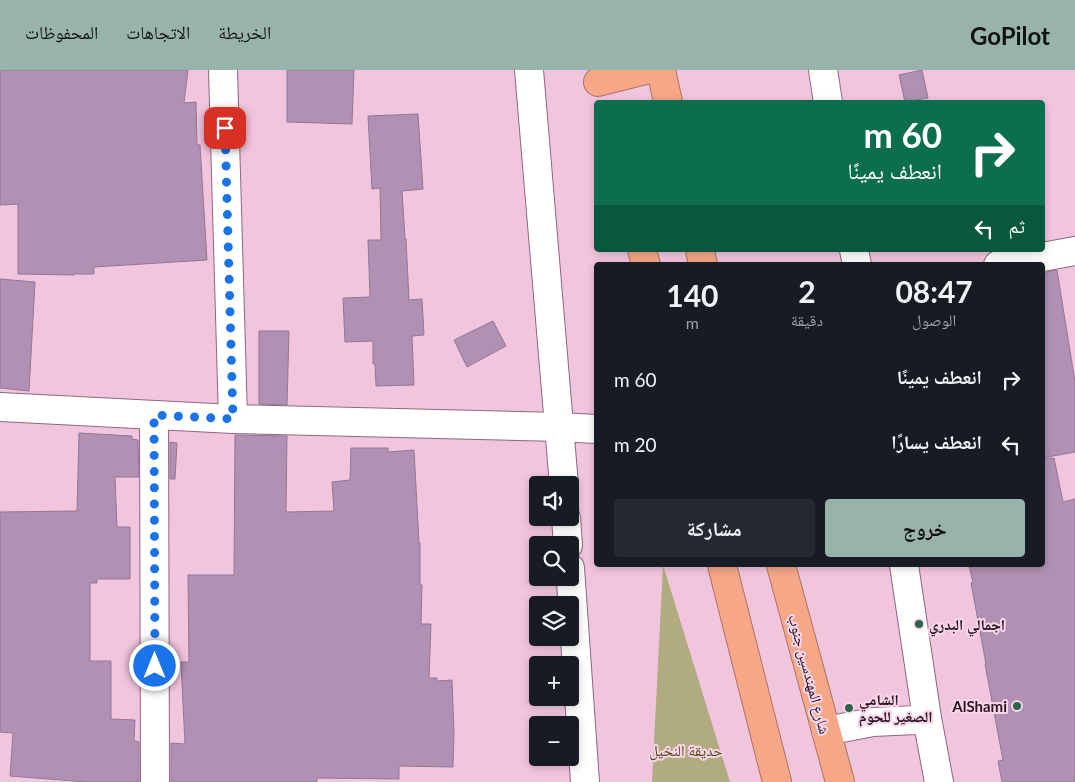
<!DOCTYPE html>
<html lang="ar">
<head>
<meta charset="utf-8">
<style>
	:root { --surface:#171b24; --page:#242831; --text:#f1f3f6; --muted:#9ea1a6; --accent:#98b3aa }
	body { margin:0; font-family:Lato,"Noto Naskh Arabic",sans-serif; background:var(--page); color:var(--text); direction:rtl; height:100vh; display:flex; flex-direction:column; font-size:19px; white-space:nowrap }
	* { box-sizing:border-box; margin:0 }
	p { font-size:16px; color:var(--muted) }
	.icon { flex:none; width:28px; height:28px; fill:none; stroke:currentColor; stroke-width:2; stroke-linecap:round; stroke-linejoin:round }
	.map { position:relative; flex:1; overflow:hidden; direction:ltr }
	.drawer { position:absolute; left:594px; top:192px; width:451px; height:305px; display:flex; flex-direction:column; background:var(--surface); border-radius:5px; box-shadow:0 2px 8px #0003; direction:rtl }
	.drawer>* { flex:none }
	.banner { position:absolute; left:594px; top:30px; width:451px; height:152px; border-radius:5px; box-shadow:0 2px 8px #0003; direction:rtl; background:#0b6e4f; color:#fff; overflow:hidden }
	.buttons { position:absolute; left:529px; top:406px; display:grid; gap:10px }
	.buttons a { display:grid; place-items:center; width:50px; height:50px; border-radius:5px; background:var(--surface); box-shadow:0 2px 8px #0003; font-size:25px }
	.pin { position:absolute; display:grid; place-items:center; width:42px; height:42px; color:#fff; margin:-21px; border-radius:10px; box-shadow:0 2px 8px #0006 }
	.me { position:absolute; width:55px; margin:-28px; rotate:0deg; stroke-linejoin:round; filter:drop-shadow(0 0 4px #0008) }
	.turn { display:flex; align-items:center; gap:18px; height:105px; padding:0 20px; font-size:22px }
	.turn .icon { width:65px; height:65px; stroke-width:2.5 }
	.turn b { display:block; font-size:35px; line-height:42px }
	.then { display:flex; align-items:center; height:48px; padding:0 20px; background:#0003; gap:10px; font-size:19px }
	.eta { display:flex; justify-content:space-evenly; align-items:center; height:85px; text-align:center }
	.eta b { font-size:30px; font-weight:700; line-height:35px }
	.primary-button { display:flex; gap:10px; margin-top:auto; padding:10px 20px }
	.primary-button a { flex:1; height:58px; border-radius:5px; background:var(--accent); color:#111; font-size:20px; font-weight:700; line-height:58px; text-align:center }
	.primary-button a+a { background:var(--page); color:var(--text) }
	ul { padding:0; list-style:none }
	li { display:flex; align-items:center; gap:15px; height:65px; padding:0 20px }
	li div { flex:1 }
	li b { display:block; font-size:19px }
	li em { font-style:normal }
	header { display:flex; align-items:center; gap:30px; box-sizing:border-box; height:70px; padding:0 25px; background:var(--accent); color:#111 }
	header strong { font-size:24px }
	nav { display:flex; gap:28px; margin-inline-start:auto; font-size:18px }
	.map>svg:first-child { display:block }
	.green { fill:#b1ac7f }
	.building { fill:#b091b3; stroke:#947697 }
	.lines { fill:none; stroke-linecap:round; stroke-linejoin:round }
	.street-casing { stroke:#90677f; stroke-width:30 }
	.highway-casing { stroke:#ad7463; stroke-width:30 }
	.street { stroke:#fff; stroke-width:28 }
	.highway { stroke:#f5a787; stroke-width:28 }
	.route { stroke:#1a73e8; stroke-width:9; stroke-dasharray:0 16.2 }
	.poi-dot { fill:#2c644c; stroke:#fad5e9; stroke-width:2 }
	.labels { text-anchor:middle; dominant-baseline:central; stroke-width:4; stroke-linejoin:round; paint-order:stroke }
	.poi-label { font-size:15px; font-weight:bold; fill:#261620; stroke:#fad5e9; text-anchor:start }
	.street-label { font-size:15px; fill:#261620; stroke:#fad5e9 }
	.park-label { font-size:15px; fill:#524c12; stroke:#fad5e9 }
</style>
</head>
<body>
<header>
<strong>GoPilot</strong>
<nav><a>الخريطة</a><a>الاتجاهات</a><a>المحفوظات</a></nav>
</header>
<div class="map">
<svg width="1075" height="712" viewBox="0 0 1075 712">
	<rect width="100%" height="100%" fill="#f2c5de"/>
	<path class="green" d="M663,495L730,712H652Z"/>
	<path class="building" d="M0,0H188L184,33L196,32L197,75H200L207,190L94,197V204H74V205L18,204V134L0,135Z
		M287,0H354L352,54L287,52Z
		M922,0L928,28L905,32L899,5Z
		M418,44L423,119L402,121L405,169H406L409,230L422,229L424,265L412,266L414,315L376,316L375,294H373V271L345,272L343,228L370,227L368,170H381L380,118L372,119L368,46Z
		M1057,200L1075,312V382L1042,388V203Z
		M0,209L35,212L29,321L0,318Z
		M493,251L506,276L467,297L454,270Z
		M259,261H289L287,335L259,334Z
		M79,363L132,366V369L138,370L139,407H115L117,457H130V509H97V513H90V591H111V649L135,650L134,671L139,672V712H86L10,706L13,663L0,662V442L77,441Z
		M235,365L287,366L286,442L334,441L332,412L350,410L351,378H388V382L414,380L419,473H420V515H422L421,554H431L429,608H437V611L452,610L454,663L453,697L399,696V709L317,708V712H171V673L185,674L181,592H189L188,505H234Z
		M170,372L177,373L175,409H170Z
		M1054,388L1063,432L1075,429V712H1002L998,691L1003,690L985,594H986L971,513H973L969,495H1042V389Z"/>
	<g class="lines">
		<g class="street-casing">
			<path id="street" d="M223,0L233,349
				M529,0L564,415
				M823,0L828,32
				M854,180L857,195
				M998,195L1075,181
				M0,337L233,349L560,357L596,359
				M154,345L155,712
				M566,448L568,475
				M570,498L585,712
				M927,648L939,712
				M826,661L873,652L916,650L927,648L904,495"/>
		</g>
		<g class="highway-casing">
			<path id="highway" d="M661,0L668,32
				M598,12L646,0
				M642,180L646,195
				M700,180L703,195
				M722,495L777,712
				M781,495L840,712"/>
		</g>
		<use href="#street" class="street"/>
		<use href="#highway" class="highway"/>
	</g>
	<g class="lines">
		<path class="route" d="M155,596L154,345L233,349L225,58"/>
	</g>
	<g class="poi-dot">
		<circle cx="919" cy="554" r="5"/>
		<circle cx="1017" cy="636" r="5"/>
		<circle cx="849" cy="638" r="5"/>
	</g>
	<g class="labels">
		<g class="poi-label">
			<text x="929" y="554">اجمالي البدري</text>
			<text x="859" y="629">الشامي<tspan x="859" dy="17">الصغير للحوم</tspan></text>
			<text x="1007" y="636" text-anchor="end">AlShami</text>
		</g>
		<g class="street-label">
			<text transform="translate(810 604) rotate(75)">شارع المهندسين جنوب</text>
		</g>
		<g class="park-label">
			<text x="686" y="680">حديقة النخيل</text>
		</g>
	</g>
</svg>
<div class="buttons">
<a><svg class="icon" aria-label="sound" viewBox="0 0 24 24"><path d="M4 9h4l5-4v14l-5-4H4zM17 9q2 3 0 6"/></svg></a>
<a><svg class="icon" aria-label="search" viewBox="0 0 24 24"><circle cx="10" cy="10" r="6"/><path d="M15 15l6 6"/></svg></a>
<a><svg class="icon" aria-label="layers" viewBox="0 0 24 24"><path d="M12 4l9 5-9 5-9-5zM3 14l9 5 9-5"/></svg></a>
<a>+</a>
<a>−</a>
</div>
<div class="pin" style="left:225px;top:58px;background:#d93025"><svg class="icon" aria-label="arrive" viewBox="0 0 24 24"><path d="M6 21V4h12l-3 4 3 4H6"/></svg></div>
<svg class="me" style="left:155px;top:596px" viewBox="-20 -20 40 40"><circle r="17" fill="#1a73e8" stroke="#fff" stroke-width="3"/><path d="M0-11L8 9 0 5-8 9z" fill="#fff"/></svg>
<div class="banner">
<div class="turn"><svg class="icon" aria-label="right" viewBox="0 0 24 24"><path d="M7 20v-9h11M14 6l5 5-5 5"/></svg><div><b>60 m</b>انعطف يمينًا</div></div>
<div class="then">ثم<svg class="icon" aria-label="left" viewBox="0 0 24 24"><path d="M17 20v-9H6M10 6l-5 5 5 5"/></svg></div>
</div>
<section class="drawer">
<div class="eta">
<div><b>08:47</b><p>الوصول</p></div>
<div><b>2</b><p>دقيقة</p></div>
<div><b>140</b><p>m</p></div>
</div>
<ul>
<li><svg class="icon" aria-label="right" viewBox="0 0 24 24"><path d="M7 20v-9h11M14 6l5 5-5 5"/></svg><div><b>انعطف يمينًا</b></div><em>60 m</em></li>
<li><svg class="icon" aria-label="left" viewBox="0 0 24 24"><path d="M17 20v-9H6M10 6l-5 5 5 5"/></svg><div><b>انعطف يسارًا</b></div><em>20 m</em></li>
</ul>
<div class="primary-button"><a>خروج</a><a>مشاركة</a></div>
</section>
</div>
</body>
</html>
